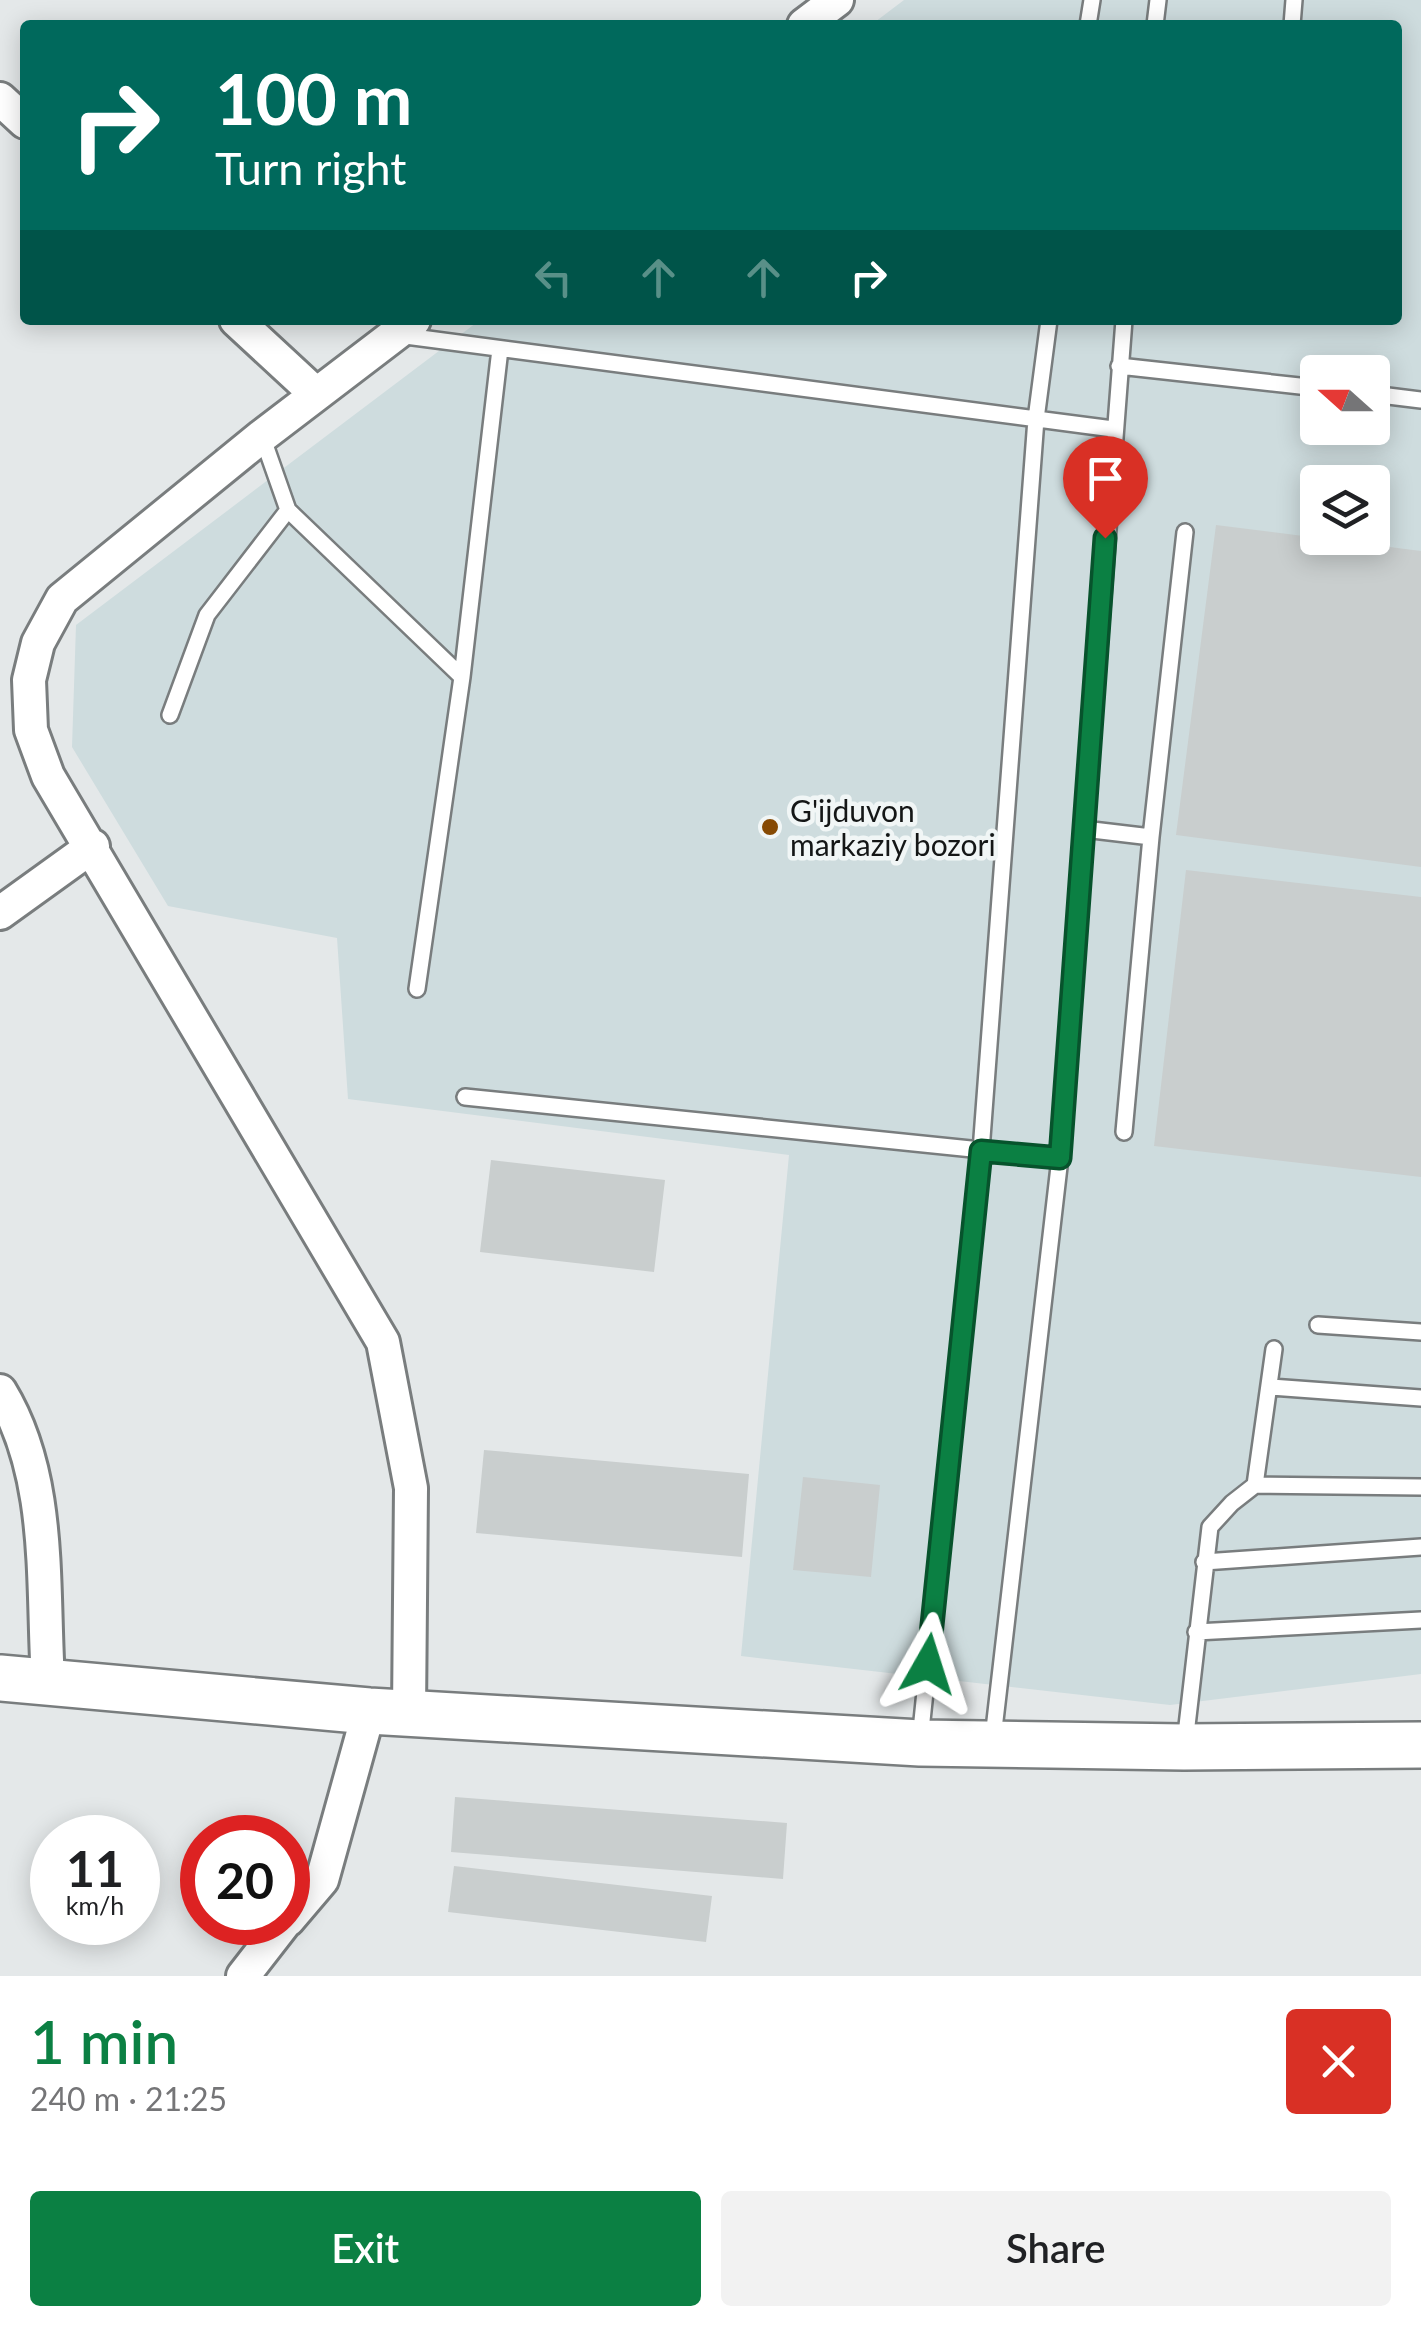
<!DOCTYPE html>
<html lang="en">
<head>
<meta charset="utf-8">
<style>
	:root { --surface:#fff; --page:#f2f2f2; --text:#202124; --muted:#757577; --accent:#0b8043 }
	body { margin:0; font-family:Lato,sans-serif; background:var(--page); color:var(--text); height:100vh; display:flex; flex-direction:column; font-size:38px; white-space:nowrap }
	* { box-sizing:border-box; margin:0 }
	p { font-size:32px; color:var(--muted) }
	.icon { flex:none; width:55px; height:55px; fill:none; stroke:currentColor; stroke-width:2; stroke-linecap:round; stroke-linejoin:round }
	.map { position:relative; height:1976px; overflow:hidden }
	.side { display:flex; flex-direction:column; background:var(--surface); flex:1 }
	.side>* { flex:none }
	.hud { position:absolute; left:20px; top:20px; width:1382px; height:305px; border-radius:10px; box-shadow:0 5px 25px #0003; background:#00695c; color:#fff; overflow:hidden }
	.needle { width:65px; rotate:291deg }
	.fabs { position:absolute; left:1300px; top:355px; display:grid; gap:20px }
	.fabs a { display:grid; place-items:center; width:90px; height:90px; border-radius:10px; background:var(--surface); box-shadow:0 5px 25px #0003; font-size:50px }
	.speed { position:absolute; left:30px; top:1815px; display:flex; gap:20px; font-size:50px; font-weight:700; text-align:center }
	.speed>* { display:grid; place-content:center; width:130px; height:130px; border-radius:50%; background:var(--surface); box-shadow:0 5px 25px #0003; line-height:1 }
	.speed small { font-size:25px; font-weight:400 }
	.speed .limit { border:15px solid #d22; background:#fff; color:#111 }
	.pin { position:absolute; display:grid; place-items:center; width:85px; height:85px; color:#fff; margin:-102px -42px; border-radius:50% 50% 50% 0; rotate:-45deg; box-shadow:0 0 10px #0007 }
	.pin .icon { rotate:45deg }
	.me { position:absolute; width:110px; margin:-55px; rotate:6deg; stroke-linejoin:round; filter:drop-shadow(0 0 8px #0008) }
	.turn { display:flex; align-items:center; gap:35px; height:210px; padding:0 30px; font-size:45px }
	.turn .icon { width:130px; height:130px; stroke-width:2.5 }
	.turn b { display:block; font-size:70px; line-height:85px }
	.lanes { display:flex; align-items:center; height:95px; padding:0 30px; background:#0003; justify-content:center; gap:50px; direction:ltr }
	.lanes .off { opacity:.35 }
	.round { display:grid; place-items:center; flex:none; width:105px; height:105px; border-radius:10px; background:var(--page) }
	.summary { display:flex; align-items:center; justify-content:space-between; height:170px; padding:0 30px }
	h1 { font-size:60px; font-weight:600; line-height:75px; color:var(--accent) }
	.action { display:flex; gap:20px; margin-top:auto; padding:20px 30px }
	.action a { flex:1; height:115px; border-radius:10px; background:var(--accent); color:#fff; font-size:40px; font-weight:600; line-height:115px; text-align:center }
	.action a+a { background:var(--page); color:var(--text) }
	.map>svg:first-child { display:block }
	.built { fill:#cedcde; fill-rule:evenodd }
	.building { fill:#c9cece }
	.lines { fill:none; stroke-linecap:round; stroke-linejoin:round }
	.service-casing { stroke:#797d7e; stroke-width:20 }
	.minor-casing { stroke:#797d7e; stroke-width:38 }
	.secondary-casing { stroke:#797d7e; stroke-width:50 }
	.service { stroke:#fff; stroke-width:15 }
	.minor { stroke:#fff; stroke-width:32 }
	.secondary { stroke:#fff; stroke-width:45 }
	.route-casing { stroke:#07532c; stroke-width:25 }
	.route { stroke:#0b8043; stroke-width:18 }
	.poi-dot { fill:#864a04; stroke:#f1f6f6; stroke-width:4 }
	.labels { text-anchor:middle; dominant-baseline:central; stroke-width:9; stroke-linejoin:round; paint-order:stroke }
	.poi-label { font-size:30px; fill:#141616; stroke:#f1f6f6; text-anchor:start }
</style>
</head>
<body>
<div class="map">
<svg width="1421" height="1976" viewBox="0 0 1421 1976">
	<rect width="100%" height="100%" fill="#e4e8e9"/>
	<path class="built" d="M904,0H1421V1674L1170,1705L741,1656L789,1155L348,1099L337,938L168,906L72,747L76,625L480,320H1398V25H871ZM1318,372H1372V428H1318ZM1318,482H1372V538H1318Z"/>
	<path class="building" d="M1216,525L1421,551V867L1176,835Z
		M1186,870L1421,897V1177L1154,1146Z
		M491,1160L665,1180L654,1272L480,1252Z
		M484,1450L749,1474L742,1557L476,1533Z
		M803,1477L880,1485L871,1577L793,1570Z
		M455,1797L787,1823L783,1879L451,1852Z
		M454,1866L712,1896L706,1942L448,1912Z"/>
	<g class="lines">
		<g class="service-casing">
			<path id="service" d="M1088,25L1092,0
				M1155,25L1158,0
				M1292,25L1294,0
				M398,335L1113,429
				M1119,366L1318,388
				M1372,394L1421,400
				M262,436L288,510L462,677
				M170,715L207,615L288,510
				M1084,829L1151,837
				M417,989L462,677L500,349
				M465,1097L1060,1158
				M1124,1132L1151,837L1185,532
				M1318,1325L1421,1332
				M1271,1387L1421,1398
				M1255,1485L1421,1487
				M1204,1562L1421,1547
				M1196,1632L1421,1620
				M993,1738L1060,1158L1124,320
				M920,1740L981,1151L1036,419L1049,320
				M1185,1743L1210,1527L1232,1503L1255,1485L1274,1349"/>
		</g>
		<g class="minor-casing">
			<path id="minor" d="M804,25L837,0
				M0,99L25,122
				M236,320L316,394
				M0,913L93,846
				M0,1391C52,1476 42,1583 48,1680
				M409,1713L411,1488L383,1342L48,776L31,730L29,680L38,643L62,599L262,436L414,320
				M288,1920L322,1880L369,1711
				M243,1976L285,1922"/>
		</g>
		<g class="secondary-casing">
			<path id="secondary" d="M0,1678L369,1711L920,1743L1184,1747L1421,1745"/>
		</g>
		<use href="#service" class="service"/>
		<use href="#minor" class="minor"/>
		<use href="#secondary" class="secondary"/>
	</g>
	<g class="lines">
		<g class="route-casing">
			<path id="route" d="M928,1664L981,1151L1060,1158L1105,538"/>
		</g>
		<use href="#route" class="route"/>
	</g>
	<circle class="poi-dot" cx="770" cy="827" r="10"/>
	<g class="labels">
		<g class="poi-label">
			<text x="790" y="810">G'ijduvon<tspan x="790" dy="34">markaziy bozori</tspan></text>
		</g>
	</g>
</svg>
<div class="fabs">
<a><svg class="needle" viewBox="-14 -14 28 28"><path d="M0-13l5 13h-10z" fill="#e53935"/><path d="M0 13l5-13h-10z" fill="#757577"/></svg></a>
<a><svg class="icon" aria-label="layers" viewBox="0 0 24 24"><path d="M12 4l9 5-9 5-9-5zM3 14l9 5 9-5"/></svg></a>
</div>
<div class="speed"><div>11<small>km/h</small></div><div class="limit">20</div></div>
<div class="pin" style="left:1105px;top:538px;background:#d93025"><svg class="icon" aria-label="arrive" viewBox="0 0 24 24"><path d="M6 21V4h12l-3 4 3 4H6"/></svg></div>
<svg class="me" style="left:928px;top:1664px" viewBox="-20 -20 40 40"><path d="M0-17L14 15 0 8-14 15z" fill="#0b8043" stroke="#fff" stroke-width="4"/></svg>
<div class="hud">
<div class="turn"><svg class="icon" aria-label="right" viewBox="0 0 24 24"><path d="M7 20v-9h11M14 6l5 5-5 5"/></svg><div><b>100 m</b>Turn right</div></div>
<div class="lanes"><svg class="icon off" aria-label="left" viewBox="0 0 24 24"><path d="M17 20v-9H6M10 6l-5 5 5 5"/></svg><svg class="icon off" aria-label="ahead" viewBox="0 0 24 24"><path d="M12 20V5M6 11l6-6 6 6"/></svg><svg class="icon off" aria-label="ahead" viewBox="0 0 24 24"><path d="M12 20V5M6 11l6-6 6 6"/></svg><svg class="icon" aria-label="right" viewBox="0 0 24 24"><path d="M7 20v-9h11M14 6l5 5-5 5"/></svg></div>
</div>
</div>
<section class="side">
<div class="summary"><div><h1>1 min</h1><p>240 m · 21:25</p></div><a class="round" style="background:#d93025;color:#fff"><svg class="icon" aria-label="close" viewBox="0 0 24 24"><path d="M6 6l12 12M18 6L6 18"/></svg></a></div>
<div class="action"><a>Exit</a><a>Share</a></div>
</section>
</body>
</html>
